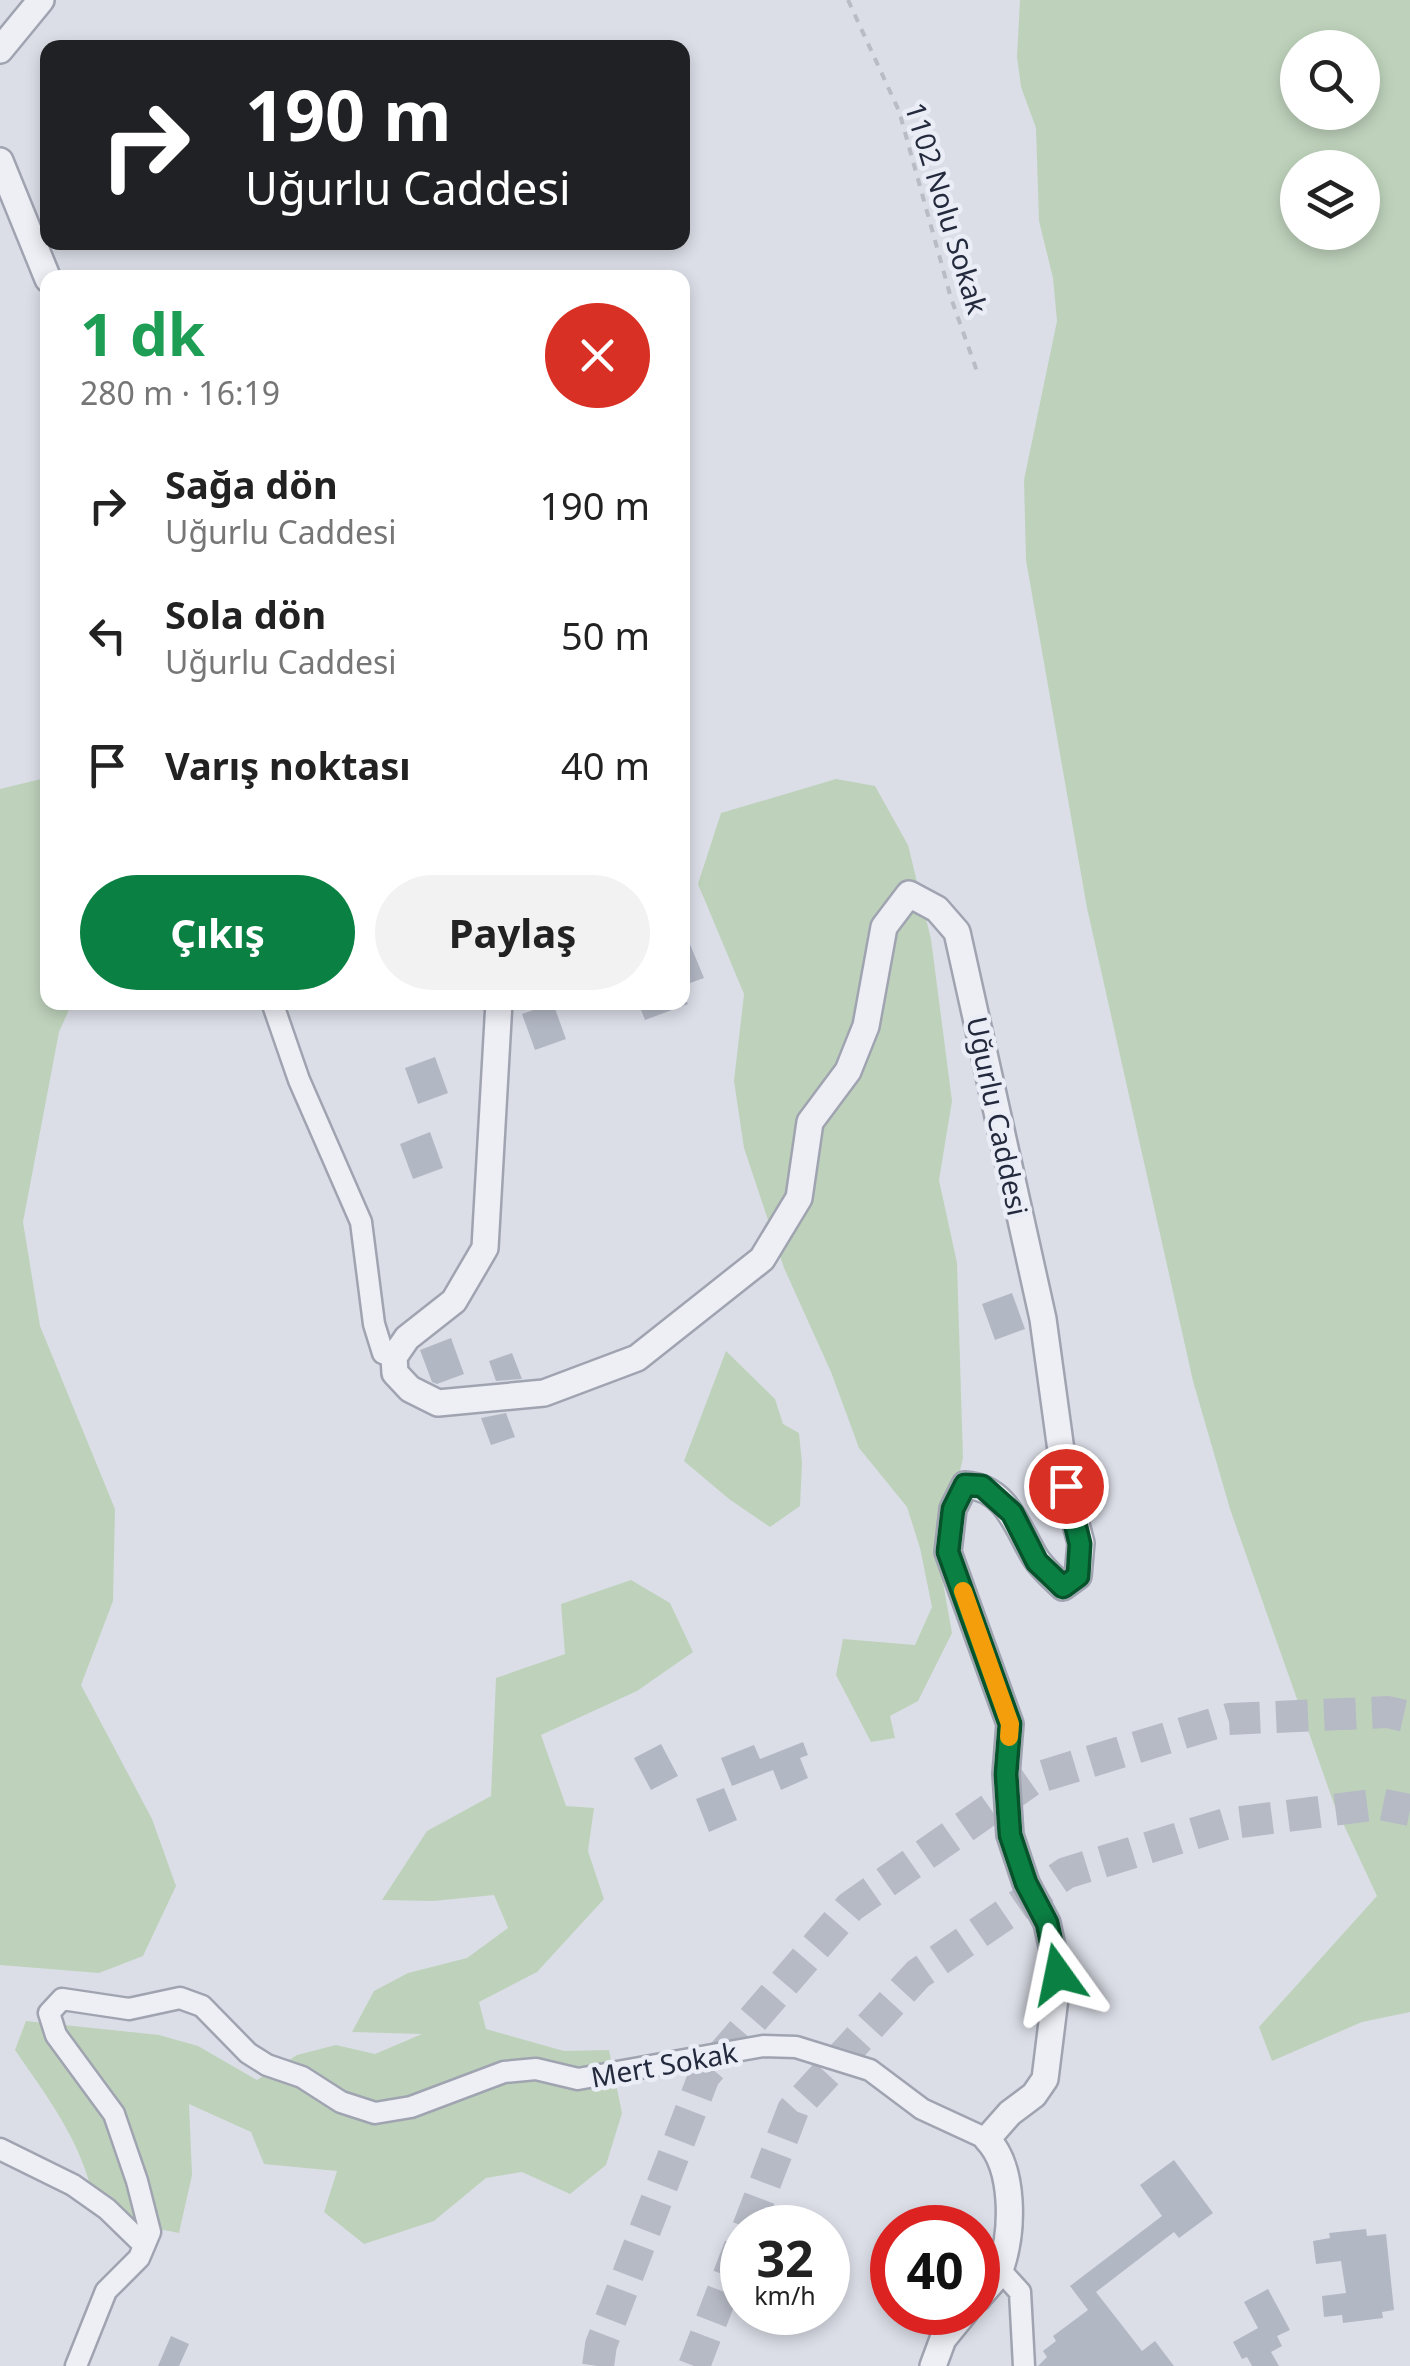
<!DOCTYPE html>
<html lang="tr">
<head>
<meta charset="utf-8">
<style>
	:root { --surface:#fff; --page:#f2f2f2; --text:#222; --muted:#767676; --accent:#0b8043 }
	body { margin:0; font-family:"Noto Sans",sans-serif; background:var(--page); color:var(--text); height:100vh; display:flex; flex-direction:column; font-size:38px; white-space:nowrap }
	* { box-sizing:border-box; margin:0 }
	p { font-size:32px; color:var(--muted) }
	.icon { flex:none; width:55px; height:55px; fill:none; stroke:currentColor; stroke-width:2; stroke-linecap:round; stroke-linejoin:round }
	.map { position:relative; flex:1; overflow:hidden }
	.sheet { position:absolute; left:40px; top:270px; width:650px; height:740px; display:flex; flex-direction:column; background:var(--surface); border-radius:20px; box-shadow:0 5px 15px #0003 }
	.sheet>* { flex:none }
	.guide { position:absolute; left:40px; top:40px; width:650px; height:210px; border-radius:20px; box-shadow:0 5px 15px #0003; background:#202124; color:#fff; overflow:hidden }
	.buttons { position:absolute; left:1280px; top:30px; display:grid; gap:20px }
	.buttons a { display:grid; place-items:center; width:100px; height:100px; border-radius:50%; background:var(--surface); box-shadow:0 5px 15px #0003; font-size:50px }
	.speed { position:absolute; left:720px; top:2205px; display:flex; gap:20px; font-size:50px; font-weight:700; text-align:center }
	.speed>* { display:grid; place-content:center; width:130px; height:130px; border-radius:50%; background:var(--surface); box-shadow:0 5px 15px #0003; line-height:1 }
	.speed small { font-size:25px; font-weight:400 }
	.speed .limit { border:15px solid #d22; background:#fff; color:#111 }
	.pin { position:absolute; display:grid; place-items:center; width:85px; height:85px; color:#fff; margin:-42px; border:5px solid #fff; border-radius:50%; box-shadow:0 2px 10px #0007 }
	.me { position:absolute; width:110px; margin:-55px; rotate:348deg; stroke-linejoin:round; filter:drop-shadow(0 0 8px #0008) }
	.turn { display:flex; align-items:center; gap:35px; height:210px; padding:0 40px; font-size:45px }
	.turn .icon { width:130px; height:130px; stroke-width:2.5 }
	.turn b { display:block; font-size:70px; line-height:85px }
	.round { display:grid; place-items:center; flex:none; width:105px; height:105px; border-radius:52px; background:var(--page) }
	.summary { display:flex; align-items:center; justify-content:space-between; height:170px; padding:0 40px }
	h1 { font-size:60px; font-weight:700; line-height:75px; color:#1e9e55 }
	.action { display:flex; gap:20px; margin-top:auto; padding:20px 40px }
	.action a { flex:1; height:115px; border-radius:60px; background:var(--accent); color:#fff; font-size:40px; font-weight:700; line-height:115px; text-align:center }
	.action a+a { background:var(--page); color:var(--text) }
	ul { padding:0; list-style:none }
	li { display:flex; align-items:center; gap:30px; height:130px; padding:0 40px }
	li div { flex:1 }
	li b { display:block; font-size:38px }
	li em { font-style:normal }
	.map>svg:first-child { display:block }
	.green { fill:#bed2bb; fill-rule:evenodd }
	.building { fill:#b2b7c4 }
	.lines { fill:none; stroke-linecap:round; stroke-linejoin:round }
	.primary-tunnel { stroke:#b6bac5; stroke-width:32; stroke-dasharray:32 16; stroke-linecap:butt }
	.minor-casing { stroke:#a0a4b1; stroke-width:25 }
	.tertiary-casing { stroke:#a0a4b1; stroke-width:30 }
	.path { stroke:#b9bcc5; stroke-width:4; stroke-dasharray:8 8; stroke-linecap:butt }
	.minor { stroke:#eeeff5; stroke-width:20 }
	.tertiary { stroke:#eeeff5; stroke-width:25 }
	.route-casing { stroke:#07532c; stroke-width:25 }
	.route { stroke:#0b8043; stroke-width:18 }
	.slow { stroke:#f59e0b; stroke-width:18 }
	.labels { text-anchor:middle; dominant-baseline:central; stroke-width:9; stroke-linejoin:round; paint-order:stroke }
	.street-label { font-size:28px; fill:#242a3e; stroke:#eaedf5 }
</style>
</head>
<body>
<div class="map">
<svg width="1410" height="2366" viewBox="0 0 1410 2366">
	<rect width="100%" height="100%" fill="#dbdee7"/>
	<path class="green" d="M1020,0H1410V2012L1362,2022L1272,2061L1259,2027L1377,1896L1334,1804L1230,1509L1193,1381L1087,908L1026,560L1024,480L1057,321L1053,278L1039,221L1036,128L1021,87L1017,57ZM1298,48H1362V112H1298ZM1298,168H1362V232H1298Z
		M41,779L48,781V1002L72,1003L59,1032L23,1222L40,1326L115,1509L113,1601L81,1685L152,1819L176,1886L143,1956L99,1973L0,1965V789Z
		M836,779L875,786L908,845L931,939L952,1101L939,1180L957,1263L963,1458L939,1560L952,1633L918,1701L890,1716L895,1738L871,1742L836,1675L843,1639L915,1645L932,1607L920,1548L907,1507L859,1448L831,1372L784,1268L744,1148L734,1081L744,994L698,884L721,813Z
		M726,1351L775,1399L783,1424L799,1433L802,1463L800,1506L770,1527L729,1499L684,1461Z
		M631,1580L670,1603L693,1652L637,1691L541,1735L566,1806L594,1808L588,1851L604,1899L537,1972L479,2002L486,2029L564,2051L609,2050L622,2113L606,2165L570,2194L522,2172L486,2178L434,2221L364,2244L324,2212L337,2171L264,2164L251,2132L189,2104L192,2175L179,2233L97,2217C87,2149 53,2105 15,2050L26,2021L159,2035L198,2046L257,2080L297,2055L336,2045L375,2054L422,2034L352,2032L374,1991L408,1973L467,1958L508,1928L494,1895L433,1901L382,1900L427,1831L491,1796L496,1678L565,1654L561,1604Z"/>
	<path class="building" d="M682,925L704,978L682,986Z
		M638,1002H687L688,1004L645,1020Z
		M553,1003L566,1039L535,1050L522,1014Z
		M435,1057L448,1093L418,1104L405,1068Z
		M430,1132L443,1168L413,1179L400,1144Z
		M1012,1293L1025,1329L995,1340L982,1304Z
		M451,1338L464,1374L437,1384L432,1382L420,1350Z
		M512,1353L522,1379L496,1381L489,1361Z
		M506,1413L515,1437L491,1445L481,1418Z
		M803,1742L808,1755L800,1758L808,1778L781,1790L773,1770L732,1786L721,1758L754,1745L760,1759Z
		M661,1744L678,1776L651,1790L634,1758Z
		M724,1788L737,1820L709,1832L696,1799Z
		M1174,2160L1213,2213L1179,2238L1174,2232L1096,2292L1142,2351L1155,2341L1174,2366H1038L1047,2357L1043,2351L1056,2341L1053,2336L1088,2310L1070,2286L1162,2216L1140,2185Z
		M1366,2229L1367,2236L1386,2234L1394,2310L1382,2312L1383,2318L1343,2323L1342,2315L1324,2317L1322,2296L1346,2293L1341,2261L1316,2264L1313,2241L1330,2238L1329,2233Z
		M1268,2289L1290,2330L1277,2336L1282,2346L1271,2352L1279,2366H1252L1247,2357L1242,2359L1233,2342L1258,2328L1244,2302Z
		M171,2336L189,2344L179,2366H158Z"/>
	<g class="lines">
		<path class="primary-tunnel" d="M748,2228L793,2110L918,1974L1066,1873L1225,1824L1380,1804L1410,1810
			M598,2366L601,2345L704,2076L850,1907L1033,1779L1229,1719L1388,1712L1410,1717
			M694,2366L742,2241"/>
		<g class="minor-casing">
			<path id="minor" d="M272,1002L299,1080L361,1222L374,1324L383,1353L394,1357
				M0,2149L73,2185L107,2209L144,2245
				M1001,2271L1020,2292L1024,2366
				M76,2366L106,2291L139,2258L150,2232L137,2181L114,2114L56,2035L49,2013L62,1999L129,2009L180,1998L202,2006L248,2053L267,2065L302,2077L341,2102L375,2113L411,2107L504,2072L536,2069L578,2079L763,2046L796,2047L870,2070L922,2109L987,2139"/>
		</g>
		<g class="tertiary-casing">
			<path id="tertiary" d="M0,50L41,0
				M0,161L48,279
				M499,1002L485,1248L454,1301L407,1338L394,1357L395,1373L410,1389L438,1403L544,1393L637,1358L762,1259L799,1198L810,1122L848,1071L866,1026L884,927L909,894L937,909L957,932L1043,1319L1066,1487L1081,1543L1078,1576L1063,1587C1053,1578 1042,1568 1035,1557C1017,1527 1006,1487 965,1485L953,1509L948,1552L1010,1724L1006,1774L1010,1835L1026,1883L1047,1923L1058,1974L1045,2079L1034,2095L1010,2113L987,2139C1015,2168 1013,2231 1001,2267C998,2278 985,2289 978,2298
				M933,2366L943,2339L965,2312"/>
		</g>
		<path class="path" d="M848,0L899,111L951,298L978,374"/>
		<use href="#minor" class="minor"/>
		<use href="#tertiary" class="tertiary"/>
	</g>
	<g class="lines">
		<g class="route-casing">
			<path id="route" d="M1058,1974L1047,1923L1026,1883L1010,1835L1006,1774L1010,1724L948,1552L953,1509L965,1485L982,1486L1012,1513L1037,1562L1063,1587L1078,1576L1080,1544L1066,1486"/>
		</g>
		<use href="#route" class="route"/>
		<path class="slow" d="M963,1591L1010,1724L1009,1737"/>
	</g>
	<g class="labels">
		<g class="street-label">
			<text transform="translate(947 208) rotate(73)">1102 Nolu Sokak</text>
			<text transform="translate(998 1116) rotate(78)">Uğurlu Caddesi</text>
			<text transform="translate(664 2064) rotate(-10)">Mert Sokak</text>
		</g>
	</g>
</svg>
<div class="buttons">
<a><svg class="icon" aria-label="search" viewBox="0 0 24 24"><circle cx="10" cy="10" r="6"/><path d="M15 15l6 6"/></svg></a>
<a><svg class="icon" aria-label="layers" viewBox="0 0 24 24"><path d="M12 4l9 5-9 5-9-5zM3 14l9 5 9-5"/></svg></a>
</div>
<div class="speed"><div>32<small>km/h</small></div><div class="limit">40</div></div>
<div class="pin" style="left:1066px;top:1486px;background:#d93025"><svg class="icon" aria-label="arrive" viewBox="0 0 24 24"><path d="M6 21V4h12l-3 4 3 4H6"/></svg></div>
<svg class="me" style="left:1058px;top:1974px" viewBox="-20 -20 40 40"><path d="M0-17L14 15 0 8-14 15z" fill="#0b8043" stroke="#fff" stroke-width="4"/></svg>
<div class="guide">
<div class="turn"><svg class="icon" aria-label="right" viewBox="0 0 24 24"><path d="M7 20v-9h11M14 6l5 5-5 5"/></svg><div><b>190 m</b>Uğurlu Caddesi</div></div>
</div>
<section class="sheet">
<div class="summary"><div><h1>1 dk</h1><p>280 m · 16:19</p></div><a class="round" style="background:#d93025;color:#fff"><svg class="icon" aria-label="close" viewBox="0 0 24 24"><path d="M6 6l12 12M18 6L6 18"/></svg></a></div>
<ul>
<li><svg class="icon" aria-label="right" viewBox="0 0 24 24"><path d="M7 20v-9h11M14 6l5 5-5 5"/></svg><div><b>Sağa dön</b><p>Uğurlu Caddesi</p></div><em>190 m</em></li>
<li><svg class="icon" aria-label="left" viewBox="0 0 24 24"><path d="M17 20v-9H6M10 6l-5 5 5 5"/></svg><div><b>Sola dön</b><p>Uğurlu Caddesi</p></div><em>50 m</em></li>
<li><svg class="icon" aria-label="arrive" viewBox="0 0 24 24"><path d="M6 21V4h12l-3 4 3 4H6"/></svg><div><b>Varış noktası</b></div><em>40 m</em></li>
</ul>
<div class="action"><a>Çıkış</a><a>Paylaş</a></div>
</section>
</div>
</body>
</html>
